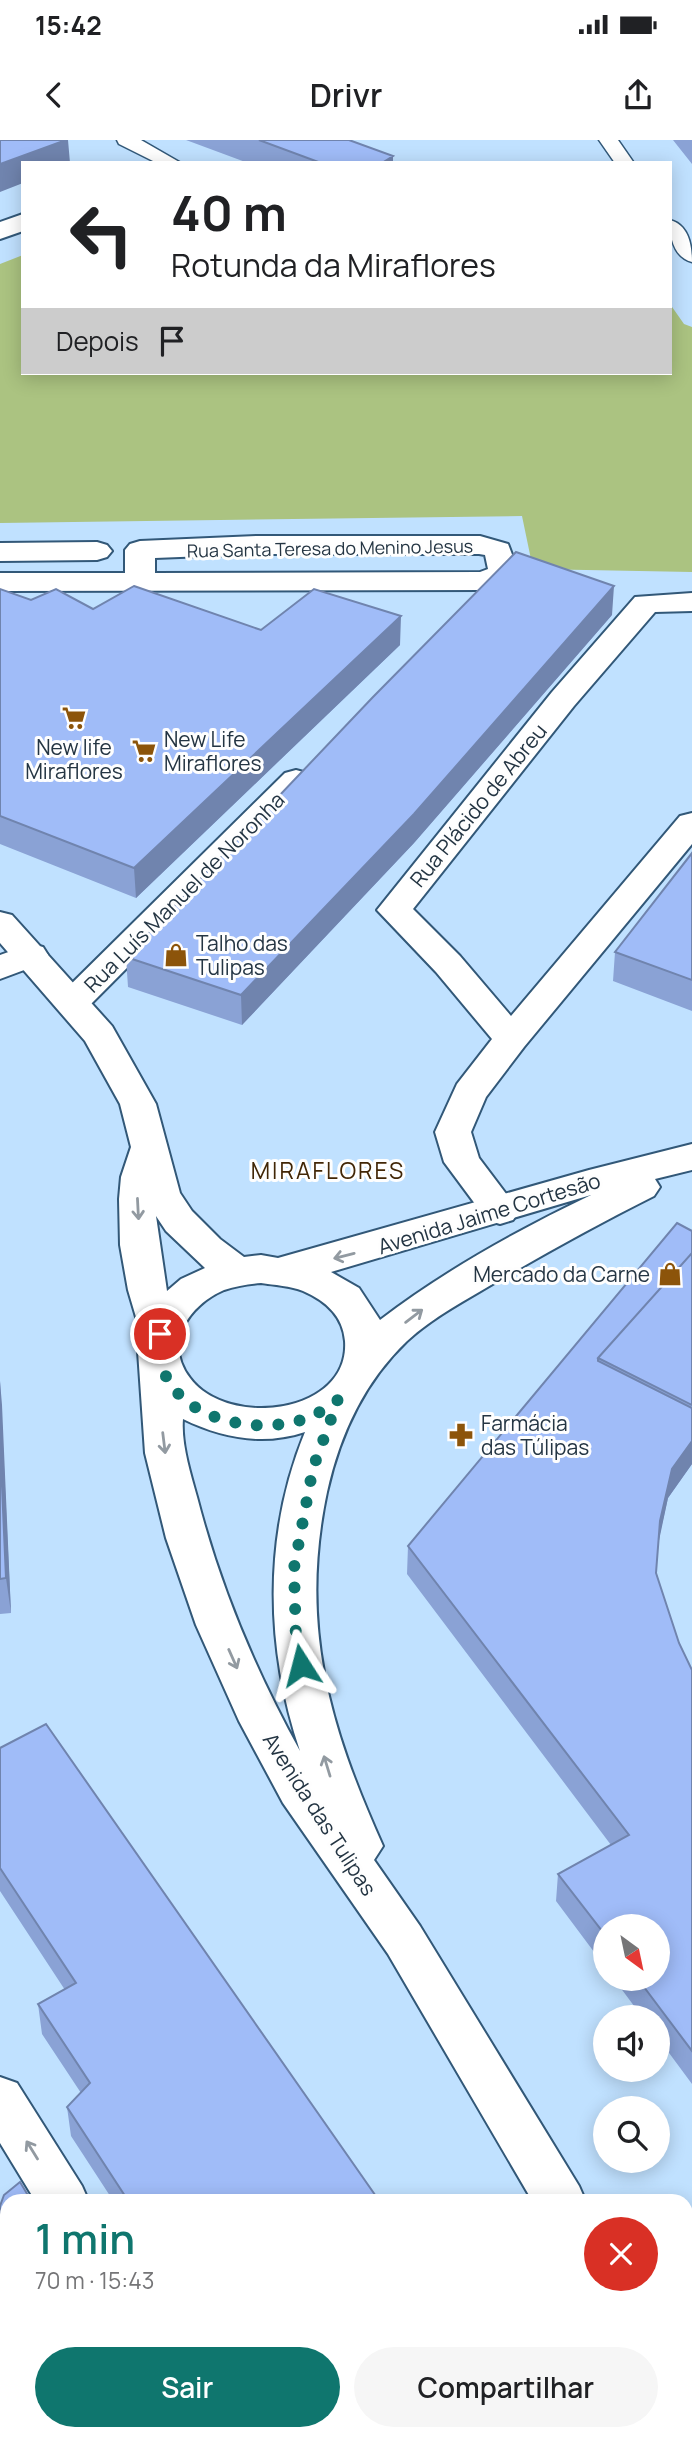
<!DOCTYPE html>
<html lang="pt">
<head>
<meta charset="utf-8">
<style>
	:root { --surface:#fff; --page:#f6f6f6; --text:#202124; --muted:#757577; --accent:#0f766e }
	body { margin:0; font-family:Manrope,sans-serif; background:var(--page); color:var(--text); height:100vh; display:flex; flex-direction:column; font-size:26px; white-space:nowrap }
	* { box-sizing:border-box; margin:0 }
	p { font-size:23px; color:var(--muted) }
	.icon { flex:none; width:38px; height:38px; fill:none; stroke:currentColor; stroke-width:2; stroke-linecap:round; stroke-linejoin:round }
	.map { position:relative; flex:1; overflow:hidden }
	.details { position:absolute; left:0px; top:2054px; width:693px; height:247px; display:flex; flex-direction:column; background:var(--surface); border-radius:21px 21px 0 0; box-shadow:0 4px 18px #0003 }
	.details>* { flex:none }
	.hud { position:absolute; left:21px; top:21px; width:651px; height:214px; border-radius:0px; box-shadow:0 4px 18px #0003; background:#fff; color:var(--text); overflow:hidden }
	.needle { width:46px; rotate:147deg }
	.controls { position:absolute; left:593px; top:1774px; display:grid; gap:14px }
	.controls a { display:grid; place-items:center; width:77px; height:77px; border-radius:50%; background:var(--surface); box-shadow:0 4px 18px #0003; font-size:35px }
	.pin { position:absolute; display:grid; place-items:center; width:60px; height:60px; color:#fff; margin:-30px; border:4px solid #fff; border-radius:50%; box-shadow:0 2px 7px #0007 }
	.me { position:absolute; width:77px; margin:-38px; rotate:351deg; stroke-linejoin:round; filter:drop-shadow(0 0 5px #0008) }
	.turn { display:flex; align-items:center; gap:24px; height:147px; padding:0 35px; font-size:32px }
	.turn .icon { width:91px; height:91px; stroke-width:2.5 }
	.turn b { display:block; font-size:49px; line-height:60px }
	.then { display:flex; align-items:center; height:66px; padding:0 35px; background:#0003; gap:14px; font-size:26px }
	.round { display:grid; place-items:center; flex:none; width:74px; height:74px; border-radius:37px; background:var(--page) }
	.headline { display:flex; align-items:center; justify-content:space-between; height:119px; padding:0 35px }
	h1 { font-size:42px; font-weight:600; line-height:52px; color:var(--accent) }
	.action { display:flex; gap:14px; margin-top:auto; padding:14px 35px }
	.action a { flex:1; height:80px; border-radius:42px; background:var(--accent); color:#fff; font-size:28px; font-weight:600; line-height:80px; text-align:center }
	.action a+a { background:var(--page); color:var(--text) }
	.status { display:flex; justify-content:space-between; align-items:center; height:49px; padding:0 35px; background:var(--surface); direction:ltr }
	.status svg { height:19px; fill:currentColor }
	header { display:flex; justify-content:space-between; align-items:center; height:91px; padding:0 35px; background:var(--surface); font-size:32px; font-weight:600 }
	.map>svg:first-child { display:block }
	.green { fill:#abc381 }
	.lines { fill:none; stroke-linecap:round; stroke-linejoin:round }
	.service-casing { stroke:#325878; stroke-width:3 }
	.minor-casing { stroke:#325878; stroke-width:4 }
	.tertiary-casing { stroke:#325878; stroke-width:4 }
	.service { fill:#fff; fill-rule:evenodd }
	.minor { fill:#fff; fill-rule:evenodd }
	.tertiary { fill:#fff; fill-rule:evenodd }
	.wall { fill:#8aa2d5 }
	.shaded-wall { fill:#7084ae }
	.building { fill:#a0bcf8; stroke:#7084ae; stroke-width:2 }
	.oneway { stroke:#929aa1 }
	.route { stroke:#0f766e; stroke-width:12; stroke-dasharray:0 21.6 }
	.labels { text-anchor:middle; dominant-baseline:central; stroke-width:6; stroke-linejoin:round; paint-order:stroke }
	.far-street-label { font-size:18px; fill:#243543; stroke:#fefefe }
	.poi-label { font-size:21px; fill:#243543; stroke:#fefefe; text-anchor:start }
	.street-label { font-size:21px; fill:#243543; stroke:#fefefe }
	.neighbourhood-label { font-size:23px; letter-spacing:2px; fill:#412606; stroke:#fefefe }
</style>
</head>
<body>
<div class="status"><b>15:42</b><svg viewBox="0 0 49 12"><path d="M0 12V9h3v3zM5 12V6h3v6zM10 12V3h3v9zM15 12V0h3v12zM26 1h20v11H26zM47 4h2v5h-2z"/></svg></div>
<header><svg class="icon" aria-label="back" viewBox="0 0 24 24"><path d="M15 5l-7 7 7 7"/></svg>Drivr<svg class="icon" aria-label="share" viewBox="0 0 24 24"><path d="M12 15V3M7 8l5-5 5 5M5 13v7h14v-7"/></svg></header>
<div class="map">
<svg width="692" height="2300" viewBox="0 0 692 2300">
	<rect width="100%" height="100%" fill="#c0e1ff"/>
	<path class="green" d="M23,115V233H670V164L684,184L692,187V432L533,429L522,376L0,383V124Z"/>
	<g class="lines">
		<g class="service-casing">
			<path id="service" d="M117,0H141L181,23H157L119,4Z
				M599,0H618L634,23H615Z
				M670,80C689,85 692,106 692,122C673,117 670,97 670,80Z"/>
		</g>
		<g class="minor-casing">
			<path id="minor" d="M23,74V91L0,99V82Z
				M256,396H480L508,404L519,433L515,439L484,450L0,451V433H125V410L130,404L140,401ZM256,414H479L485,415L488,429L480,432L155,433V418Z
				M97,402L107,405L112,411L107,417L97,420L0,421V403Z
				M692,453V471L655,472L574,566L413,769L460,816L511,876L680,676L692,673V704L524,907L486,957L471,992L479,1018L519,1071L513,1080L500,1084L487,1080L444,1022L435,992L457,944L492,899L436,832L377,770L552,552L635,457Z
				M296,630L307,633L312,640L307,647L84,871L72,875L60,871L54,863L60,855L285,633Z
				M31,804L43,807L48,815L43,823L0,839V815Z
				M0,1937L17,1943L82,2046L89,2062H36L0,2003Z
				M169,2294H221L223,2300H171Z"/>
		</g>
		<g class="tertiary-casing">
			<path id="tertiary" d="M0,772L12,775L112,886L156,964L180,1053L192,1071L220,1099L244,1117L261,1115L278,1118L589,1030L692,1004V1030L655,1039L660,1047L654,1056C600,1083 548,1112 496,1142C466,1160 433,1177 407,1201C364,1242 340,1294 327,1352C299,1484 329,1586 383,1706L374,1720L420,1786L579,2046L586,2062H533L388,1814L283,1663L239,1581L196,1485L166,1398L145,1313L138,1211L141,1194L128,1150L120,1105L119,1059L121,1037L131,1007L120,964L85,901L0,803ZM591,1055C518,1090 444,1131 380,1180L359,1148L331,1132ZM156,1076L166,1091L205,1128L181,1139L167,1151ZM261,1143C274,1145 291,1146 303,1151C326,1161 343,1176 345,1201C350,1274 228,1289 190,1238C163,1203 189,1165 224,1150C236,1146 249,1144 261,1143ZM183,1279C222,1298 263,1306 305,1292C263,1395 265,1507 300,1611C255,1530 220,1446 197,1357C190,1332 181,1303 183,1279Z
				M686,2286L691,2300H639L637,2294H686Z"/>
		</g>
		<use href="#service" class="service"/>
		<use href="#minor" class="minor"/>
		<use href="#tertiary" class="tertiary"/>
	</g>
	<path class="wall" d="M186,0H349L393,16V23H248Z
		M673,0H692V24Z
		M0,449L31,460L93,469L261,490L400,505L136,758L0,704Z
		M612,475L414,703L242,885L128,847L126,817Z
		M692,713V871L613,841L615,812Z
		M692,1091V1324L668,1358L658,1402L656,1433L679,1503L692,1530V1944L658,1898V1878H643L614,1839H658L606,1787V1828L556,1761L558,1734L611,1705L407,1434L408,1406Z
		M0,1241L11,1473L0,1474Z
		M0,1608L380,2062H114L71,1996L67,1967L81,1953L42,1894L38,1864L65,1850L0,1751Z
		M338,2294H527V2300H341Z"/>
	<path class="shaded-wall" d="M66,0H68L70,23H23V43L0,52V24Z
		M393,16V23H382Z
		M614,446L612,475L414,703L242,885L241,855Z
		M401,476L400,505L136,758L134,728Z
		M0,1241L2,1265L11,1473L6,1438L0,1300Z
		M692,1301V1324L668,1358L657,1410L660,1381L672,1329Z
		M499,2294H527V2300H490Z"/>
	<path class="building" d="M0,0H66L0,24Z
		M259,0H349L393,16L382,23H321Z
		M516,412L614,446L414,674L241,855L126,817L373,557Z
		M134,446L261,490L314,449L401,476L134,728L0,676V449L31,460L56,449L93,469Z
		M692,713V840L615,812Z
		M677,1083L692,1091V1113L598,1218V1221L692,1268V1301L672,1329L660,1381L656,1433L679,1503L692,1530V1911L638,1839H658V1787H606V1796L558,1734L629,1695L408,1406Z
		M692,1113V1265L598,1218Z
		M0,1300L6,1438L0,1439Z
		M46,1584L380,2062H154L153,2060L151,2062H129L67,1967L90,1943L38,1864L76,1843L0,1728V1608Z
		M20,2042L32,2062H7V2294H154L156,2300H0V2066L4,2055Z
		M355,2294H499L490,2300H358Z"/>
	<defs><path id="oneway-shaft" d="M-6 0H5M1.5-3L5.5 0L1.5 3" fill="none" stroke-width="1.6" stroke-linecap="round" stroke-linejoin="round" transform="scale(1.75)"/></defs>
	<g class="oneway">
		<use href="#oneway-shaft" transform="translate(138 1069) rotate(87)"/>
		<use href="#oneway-shaft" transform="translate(344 1116) rotate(166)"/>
		<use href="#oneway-shaft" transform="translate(414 1176) rotate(-37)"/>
		<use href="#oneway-shaft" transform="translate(164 1303) rotate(83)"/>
		<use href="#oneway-shaft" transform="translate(233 1519) rotate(66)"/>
		<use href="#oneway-shaft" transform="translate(327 1626) rotate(-107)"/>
		<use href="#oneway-shaft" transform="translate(32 2010) rotate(-122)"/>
	</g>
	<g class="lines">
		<path class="route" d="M160,1194C149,1273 249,1301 310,1277C320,1273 329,1265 338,1260L313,1328L294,1428L296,1501L301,1525"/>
	</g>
	<defs>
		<g id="supermarket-bare" transform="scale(1.89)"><path d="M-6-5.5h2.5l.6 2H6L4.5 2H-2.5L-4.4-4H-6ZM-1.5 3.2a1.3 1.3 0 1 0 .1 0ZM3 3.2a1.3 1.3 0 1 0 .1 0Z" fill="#8c540a" stroke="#fefefe" stroke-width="2.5" paint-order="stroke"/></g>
		<g id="shop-bare" transform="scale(1.89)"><path d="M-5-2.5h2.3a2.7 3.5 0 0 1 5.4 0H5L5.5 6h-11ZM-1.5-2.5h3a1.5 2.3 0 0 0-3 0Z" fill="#8c540a" stroke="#fefefe" stroke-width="2.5" paint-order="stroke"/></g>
		<g id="pharmacy-bare" transform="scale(1.89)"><path d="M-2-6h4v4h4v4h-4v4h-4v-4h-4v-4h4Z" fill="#8c540a" stroke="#fefefe" stroke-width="2.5" paint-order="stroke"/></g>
	</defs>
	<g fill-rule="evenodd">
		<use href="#supermarket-bare" x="74" y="578"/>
		<use href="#supermarket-bare" x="144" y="611"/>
		<use href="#shop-bare" x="176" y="815"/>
		<use href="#shop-bare" x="670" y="1134"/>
		<use href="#pharmacy-bare" x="461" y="1295"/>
	</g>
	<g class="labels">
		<g class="far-street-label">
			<text transform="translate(330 408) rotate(-1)">Rua Santa Teresa do Menino Jesus</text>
		</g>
		<g class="poi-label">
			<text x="164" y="599">New Life<tspan x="164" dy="24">Miraflores</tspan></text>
			<text x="74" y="607" text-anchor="middle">New life<tspan x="74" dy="24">Miraflores</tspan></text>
			<text x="196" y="803">Talho das<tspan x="196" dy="24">Tulipas</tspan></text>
			<text x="650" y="1134" text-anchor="end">Mercado da Carne</text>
			<text x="481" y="1283">Farmácia<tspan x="481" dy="24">das Túlipas</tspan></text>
		</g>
		<g class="street-label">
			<text transform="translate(478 665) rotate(-51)">Rua Plácido de Abreu</text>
			<text transform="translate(184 752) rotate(-45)">Rua Luís Manuel de Noronha</text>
			<text transform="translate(489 1073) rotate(-17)">Avenida Jaime Cortesão</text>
			<text transform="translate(320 1674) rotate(57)">Avenida das Tulipas</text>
		</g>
		<g class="neighbourhood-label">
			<text x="328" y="1030">MIRAFLORES</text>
		</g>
	</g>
</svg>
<div class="controls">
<a><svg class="needle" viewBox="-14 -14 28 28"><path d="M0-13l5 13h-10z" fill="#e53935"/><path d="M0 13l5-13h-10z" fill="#757577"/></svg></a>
<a><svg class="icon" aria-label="sound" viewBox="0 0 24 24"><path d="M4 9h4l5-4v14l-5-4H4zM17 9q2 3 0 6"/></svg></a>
<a><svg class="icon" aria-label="search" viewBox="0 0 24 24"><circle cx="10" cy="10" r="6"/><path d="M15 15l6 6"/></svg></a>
</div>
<div class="pin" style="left:160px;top:1194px;background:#d93025"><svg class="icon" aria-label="arrive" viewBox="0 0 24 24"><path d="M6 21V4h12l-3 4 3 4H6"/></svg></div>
<svg class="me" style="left:301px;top:1525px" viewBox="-20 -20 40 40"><path d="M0-17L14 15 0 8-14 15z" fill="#0f766e" stroke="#fff" stroke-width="4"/></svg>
<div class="hud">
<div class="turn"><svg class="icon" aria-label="left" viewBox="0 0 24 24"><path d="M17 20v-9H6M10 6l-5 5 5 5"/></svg><div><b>40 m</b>Rotunda da Miraflores</div></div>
<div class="then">Depois<svg class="icon" aria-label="arrive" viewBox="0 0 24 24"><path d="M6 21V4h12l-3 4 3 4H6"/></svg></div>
</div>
<section class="details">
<div class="headline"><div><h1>1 min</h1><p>70 m · 15:43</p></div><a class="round" style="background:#d93025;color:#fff"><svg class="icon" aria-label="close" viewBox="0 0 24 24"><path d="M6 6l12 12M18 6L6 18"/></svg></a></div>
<div class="action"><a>Sair</a><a>Compartilhar</a></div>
</section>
</div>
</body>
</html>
